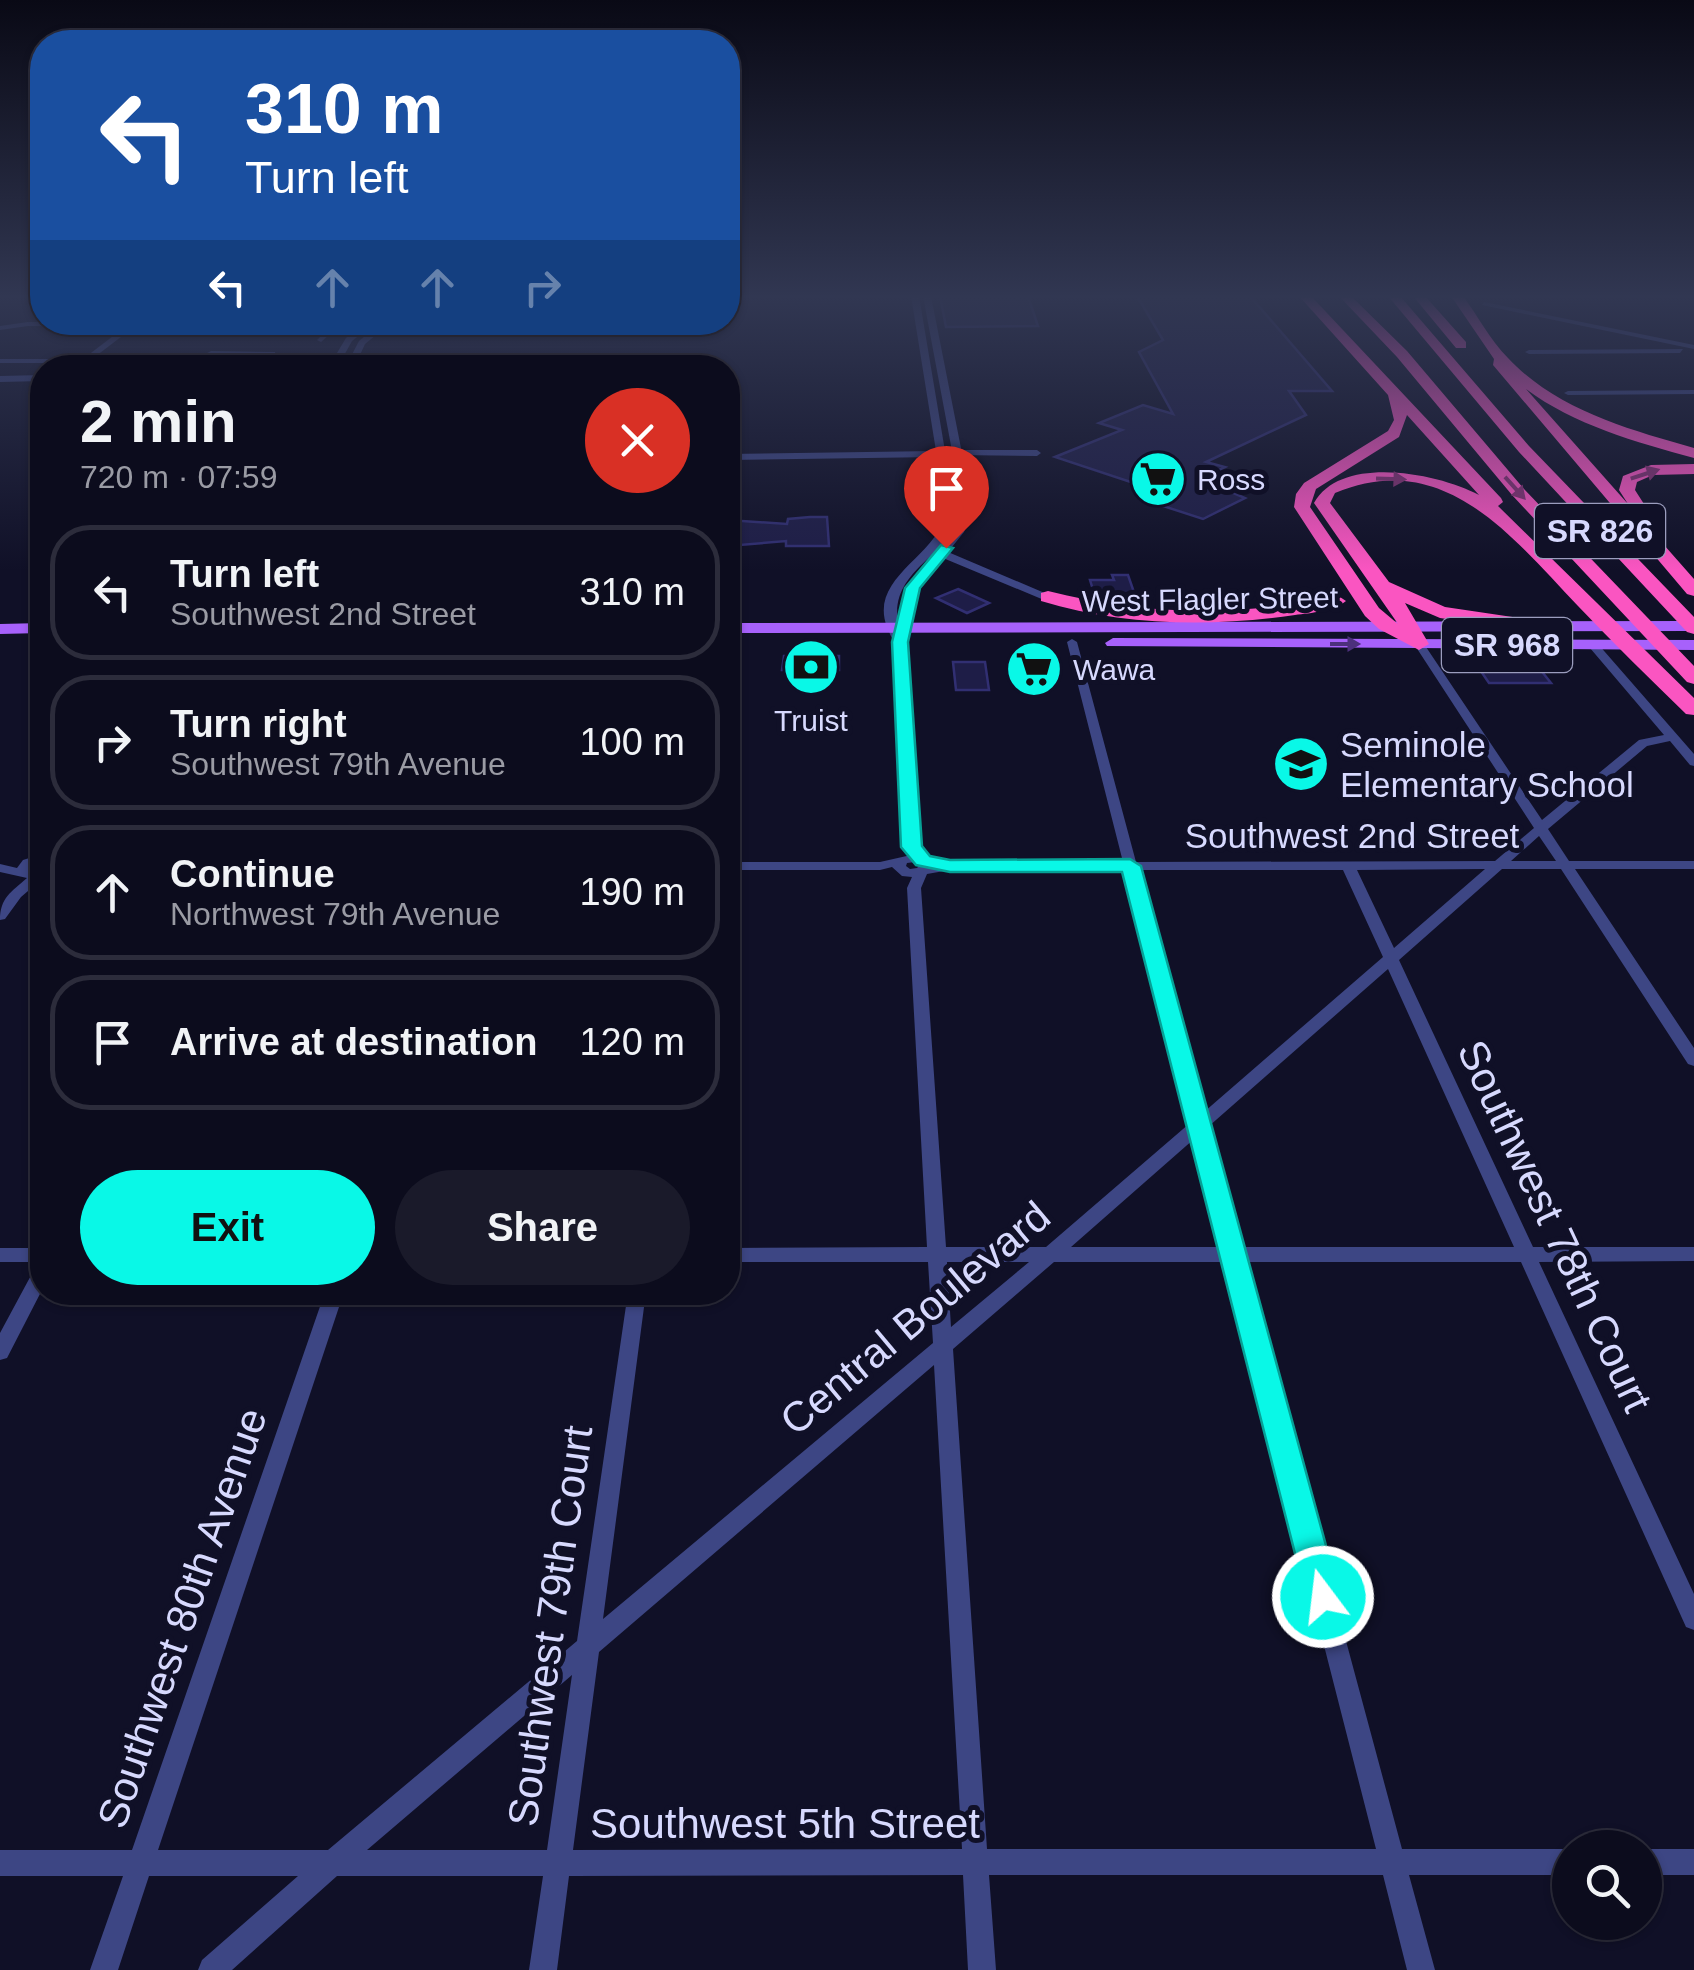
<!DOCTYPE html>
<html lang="en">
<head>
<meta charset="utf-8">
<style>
	:root { --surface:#0c0c1d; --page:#1a1a2a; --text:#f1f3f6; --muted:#9a9ba4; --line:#2c2c3b; --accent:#09f8e7 }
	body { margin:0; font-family:Arial,sans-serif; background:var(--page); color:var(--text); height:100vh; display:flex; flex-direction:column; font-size:38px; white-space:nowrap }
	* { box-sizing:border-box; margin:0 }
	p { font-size:32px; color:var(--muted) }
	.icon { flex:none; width:55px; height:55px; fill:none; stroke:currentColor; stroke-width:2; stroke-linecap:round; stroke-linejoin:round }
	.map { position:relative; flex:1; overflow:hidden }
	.panel { position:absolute; left:30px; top:355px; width:710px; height:950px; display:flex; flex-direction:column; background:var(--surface); border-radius:40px; box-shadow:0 2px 8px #0004,0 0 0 2px var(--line) }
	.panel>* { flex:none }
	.guide { position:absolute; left:30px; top:30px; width:710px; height:305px; border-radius:40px; box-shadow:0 2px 8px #0004,0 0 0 2px var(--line); background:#1a4fa0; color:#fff; overflow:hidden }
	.buttons { position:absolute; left:1552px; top:1830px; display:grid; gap:20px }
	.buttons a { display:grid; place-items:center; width:110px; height:110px; border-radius:50%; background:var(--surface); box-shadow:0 2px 8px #0004,0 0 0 2px var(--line); font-size:50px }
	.pin { position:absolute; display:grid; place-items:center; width:85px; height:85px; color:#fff; margin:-102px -42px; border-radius:50% 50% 50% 0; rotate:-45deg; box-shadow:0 0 10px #0007 }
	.pin .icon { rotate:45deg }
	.me { position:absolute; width:110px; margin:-55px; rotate:345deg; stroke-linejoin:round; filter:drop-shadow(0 0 8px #0008) }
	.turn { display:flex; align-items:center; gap:35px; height:210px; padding:0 50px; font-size:45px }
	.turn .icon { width:130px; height:130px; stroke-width:2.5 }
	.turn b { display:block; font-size:70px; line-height:85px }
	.lanes { display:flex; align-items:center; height:95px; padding:0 50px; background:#0003; justify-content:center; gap:50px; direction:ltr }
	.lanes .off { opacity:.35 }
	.round { display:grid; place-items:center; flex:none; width:105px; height:105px; border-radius:52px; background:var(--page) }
	.summary { display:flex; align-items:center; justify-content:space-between; height:170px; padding:0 50px }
	h1 { font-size:60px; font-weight:700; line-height:75px }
	.primary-button { display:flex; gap:20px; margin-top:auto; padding:20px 50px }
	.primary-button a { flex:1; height:115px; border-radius:60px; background:var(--accent); color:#111; font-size:40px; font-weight:700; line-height:115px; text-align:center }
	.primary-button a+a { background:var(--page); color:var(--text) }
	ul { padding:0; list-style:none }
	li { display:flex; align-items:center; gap:30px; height:135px; margin:0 20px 15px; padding:0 30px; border:5px solid var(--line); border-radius:40px }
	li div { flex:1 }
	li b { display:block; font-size:38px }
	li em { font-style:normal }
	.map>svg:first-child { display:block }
	.building { fill:#1e1d47; stroke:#312f72; stroke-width:2.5 }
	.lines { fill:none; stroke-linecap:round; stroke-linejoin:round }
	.minor { fill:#3d4684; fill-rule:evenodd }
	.tertiary { fill:#3d4684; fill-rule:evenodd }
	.primary { fill:#a761fb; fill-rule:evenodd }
	.motorway { fill:#fa55c1; fill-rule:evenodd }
	.oneway { fill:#853274 }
	.oneway2 { fill:#4c307c }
	.route { fill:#09f8e7; stroke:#06a196; stroke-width:2.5 }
	.labels { text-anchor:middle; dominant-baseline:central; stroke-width:10; stroke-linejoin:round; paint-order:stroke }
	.far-poi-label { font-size:30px; fill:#d7d9fe; stroke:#101027; text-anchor:start }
	.far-street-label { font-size:30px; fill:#d7d9fe; stroke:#101027 }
	.shield { fill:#101027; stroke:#9b9dbe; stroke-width:2.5 }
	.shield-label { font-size:32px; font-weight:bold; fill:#d7d9fe }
	.poi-label { font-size:35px; fill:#d7d9fe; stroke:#101027; text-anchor:start }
	.street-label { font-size:35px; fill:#d7d9fe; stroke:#101027 }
	.near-street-label { font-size:42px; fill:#d7d9fe; stroke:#101027 }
</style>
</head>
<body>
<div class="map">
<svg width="1694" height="1970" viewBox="0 0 1694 1970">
	<rect width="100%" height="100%" fill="#101027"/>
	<path class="building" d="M940,296H1028L1038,326L946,327Z
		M1137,296H1250L1332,391H1289L1306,415L1206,462L1225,467L1201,479L1245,498L1203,519L1154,503L1170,495L1055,457L1122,430L1099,423L1143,405L1173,414L1139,352L1163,340Z
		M810,517H827L829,546H786V541L728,546V520L787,524L788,519Z
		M1112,575H1128L1137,601L1095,596L1090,580H1114Z
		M958,589L989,603L967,613L936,598Z
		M1019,655H1048L1054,681H1024Z
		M784,656H839V670H831L833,680H814L811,670H782Z
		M1472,658H1531L1551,683H1489Z
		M953,662H985L989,690H956Z"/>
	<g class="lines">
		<path class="minor" d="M1484,302L1694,345V349L1482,305Z
			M42,306V311L40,310L39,308Z
			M28,322L336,323L370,326L337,328L321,342L317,340L329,328L134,327L92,359H196L211,351L275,352V356L266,363H0V359H83L125,327L28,326L0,330V326ZM212,355L266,356L264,359H207Z
			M1683,349L1680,353L1529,354L1525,352L1529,350Z
			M1694,390V394L1568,395L1564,393L1568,391Z
			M958,450H1037L1041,453L1037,456L955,455L954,453Z
			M728,639L734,642L733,653L728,656Z
			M900,639L905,642L919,847L932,865L950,862H1123L1067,642L1072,639L1077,642L1136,862L1495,861L1534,828L1414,644L1419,641L1424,644L1542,820L1639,740L1664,735L1590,648V644H1598L1694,754V766L1690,765L1670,741L1647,746L1548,829L1569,861H1694V869H1575L1694,1048V1066L1688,1064L1561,869H1502L1399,960L1533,1247H1694V1261L1539,1262L1694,1594V1630L1686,1627L1521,1262H1244L1402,1849H1570V1875H1409L1435,1970H1407L1383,1875H989L996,1970H968L963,1875L569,1876L557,1970H529L543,1876H337L232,1970H198L202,1960L298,1876H149L118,1970H90L123,1876H0V1850H132L325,1292H344L158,1850H328L577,1641L628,1292H646L603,1619L933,1343L928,1262H728V1248L927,1247L907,888L912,877L902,876L892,867L880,870H728V862H880L911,855L905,847L895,642ZM1539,836L1556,861H1511ZM915,862L919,866L917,868L910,869L906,866L907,863ZM1485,869L1394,948L1357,870ZM950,870H1125L1190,1123L1046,1247H946L921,888L927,874ZM1139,870H1343L1383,957L1204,1112ZM1388,969L1514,1247H1240L1208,1127ZM1194,1139L1222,1247H1071ZM947,1262H1029L951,1327ZM1054,1262H1226L1376,1849H987L953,1349ZM934,1365L962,1849L573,1850L599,1652ZM572,1675L547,1850H367Z
			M42,854V862L33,866L29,871L42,868V879L21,897L5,919L0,920C0,898 11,892 27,878L0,872V864L17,868L23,860Z
			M0,1248H42V1262H0Z
			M42,1265V1290L7,1358L0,1360V1333L35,1268Z
			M1645,1849H1694V1875H1645Z"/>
		<path class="tertiary" d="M911,296H919L945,451H952L923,296H931L973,509L964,532L948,552L1054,597L1044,600L943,558L918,588L906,642L900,646C892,641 891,636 887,627C869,580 931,558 944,520C949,503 939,475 937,457L728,460V454L936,451ZM946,457H953L963,509L954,531L906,587L898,623C889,567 954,557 956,513C957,496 949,474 946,457Z
			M366,322H376L352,341L337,368H328L346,338Z
			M382,322H392L365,344L354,368H345L359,341Z
			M42,375V381L0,382V376Z"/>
		<path class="primary" d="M1694,621V631L728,633V623Z
			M42,623V633L0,634V624Z
			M1113,638L1694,640V650L1107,646L1105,643Z"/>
		<path class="motorway" d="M1299,296H1311L1501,498L1503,502L1498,506L1694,698V715L1686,714C1650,679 1613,643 1578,606C1512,537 1444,447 1335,493L1330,503L1389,582L1445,607L1533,620L1543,626L1533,632L1440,618L1405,603L1429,644L1419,650L1379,629L1365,616L1294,507L1296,494L1304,483L1388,431L1394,420L1388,395ZM1407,415L1479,495C1438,473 1341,454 1314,503L1398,624L1379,608L1310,507L1316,489L1399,437Z
			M1339,296H1351L1407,351L1524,489L1694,666V684L1687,682L1512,495L1397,357Z
			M1388,296H1400L1529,446L1694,617V634L1687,632L1519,452Z
			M1413,296H1425L1466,342V348H1456Z
			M1451,296H1463C1478,316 1490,340 1508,358C1557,410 1628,429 1694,448V458C1636,442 1574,425 1526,389L1628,504L1619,490L1623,476L1651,465L1694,464V474L1653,475L1637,482L1635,490L1651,515L1642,520L1694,579V596L1687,594L1493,365L1494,359Z
			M1048,591C1142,615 1242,618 1337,595L1346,601C1334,611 1311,613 1295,615C1211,627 1123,626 1041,601V593Z"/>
	</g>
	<defs><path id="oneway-solid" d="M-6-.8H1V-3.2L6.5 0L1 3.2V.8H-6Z" transform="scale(2.5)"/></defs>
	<g class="oneway">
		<use href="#oneway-solid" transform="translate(1645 474) rotate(-18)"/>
		<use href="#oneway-solid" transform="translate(1391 479) rotate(2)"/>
		<use href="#oneway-solid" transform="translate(1515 488) rotate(48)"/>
	</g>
	<use class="oneway2" href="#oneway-solid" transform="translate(1345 644)"/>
	<linearGradient id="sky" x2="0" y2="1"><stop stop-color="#090915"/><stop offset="0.52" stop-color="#313752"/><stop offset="1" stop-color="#313752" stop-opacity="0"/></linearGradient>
	<rect width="1694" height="571" fill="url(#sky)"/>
	<path class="route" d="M941,545L953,548L920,588L908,642L922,846L930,856L950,860L1130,859L1141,866L1340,1597L1335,1609L1323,1614L1311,1609L1306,1597L1122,872H950L916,865L901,847L892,642L905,588Z"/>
	<defs>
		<g id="supermarket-disc" transform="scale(2.875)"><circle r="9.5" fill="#09f8e7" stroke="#101027"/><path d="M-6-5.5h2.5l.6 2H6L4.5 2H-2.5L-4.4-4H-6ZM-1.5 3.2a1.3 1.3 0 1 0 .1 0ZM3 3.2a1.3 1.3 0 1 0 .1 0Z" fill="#111"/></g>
		<g id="bank-disc" transform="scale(2.875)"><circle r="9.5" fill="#09f8e7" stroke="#101027"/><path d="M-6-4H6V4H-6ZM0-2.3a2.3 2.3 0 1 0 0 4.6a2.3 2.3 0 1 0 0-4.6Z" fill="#111"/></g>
		<g id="school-disc" transform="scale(2.875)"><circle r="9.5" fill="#09f8e7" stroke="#101027"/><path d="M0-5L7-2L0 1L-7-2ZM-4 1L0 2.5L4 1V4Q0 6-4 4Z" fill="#111"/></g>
	</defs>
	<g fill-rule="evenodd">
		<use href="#supermarket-disc" x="1158" y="479"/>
		<use href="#bank-disc" x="811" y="667"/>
		<use href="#supermarket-disc" x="1034" y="669"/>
		<use href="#school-disc" x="1301" y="764"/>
	</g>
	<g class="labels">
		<g class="far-poi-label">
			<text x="1197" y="479">Ross</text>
			<text x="1073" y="669">Wawa</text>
			<text x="811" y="720" text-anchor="middle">Truist</text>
		</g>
		<g class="far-street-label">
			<text transform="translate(1210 599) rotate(-1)">West Flagler Street</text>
		</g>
		<g class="shield">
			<rect x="1535" y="504" width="130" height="54" rx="8"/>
			<rect x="1442" y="618" width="130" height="54" rx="8"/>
		</g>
		<g class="shield-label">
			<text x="1600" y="531">SR 826</text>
			<text x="1507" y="645">SR 968</text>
		</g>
		<g class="poi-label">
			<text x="1340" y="744">Seminole<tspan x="1340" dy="40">Elementary School</tspan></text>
		</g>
		<g class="street-label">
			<text x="1352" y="835">Southwest 2nd Street</text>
		</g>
		<g class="near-street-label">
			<text transform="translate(1555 1226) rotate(65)">Southwest 78th Court</text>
			<text transform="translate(915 1318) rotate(-40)">Central Boulevard</text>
			<text transform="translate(182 1618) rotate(-71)">Southwest 80th Avenue</text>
			<text transform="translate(550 1626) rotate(-82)">Southwest 79th Court</text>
			<text x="785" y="1823">Southwest 5th Street</text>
		</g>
	</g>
</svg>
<div class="buttons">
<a><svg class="icon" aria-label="search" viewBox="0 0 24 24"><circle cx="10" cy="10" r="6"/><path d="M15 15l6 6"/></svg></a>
</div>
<div class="pin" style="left:946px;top:548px;background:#d93025"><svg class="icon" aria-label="arrive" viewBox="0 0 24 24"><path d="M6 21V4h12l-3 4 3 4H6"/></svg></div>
<svg class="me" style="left:1323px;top:1597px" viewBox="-20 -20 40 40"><circle r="17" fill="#09f8e7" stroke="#fff" stroke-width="3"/><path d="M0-11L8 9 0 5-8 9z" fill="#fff"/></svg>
<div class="guide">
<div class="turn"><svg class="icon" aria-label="left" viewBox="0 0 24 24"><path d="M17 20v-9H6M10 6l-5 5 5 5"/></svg><div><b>310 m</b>Turn left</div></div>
<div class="lanes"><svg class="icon" aria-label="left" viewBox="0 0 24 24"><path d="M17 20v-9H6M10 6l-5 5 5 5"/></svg><svg class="icon off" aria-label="ahead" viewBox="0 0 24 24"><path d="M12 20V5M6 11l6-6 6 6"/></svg><svg class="icon off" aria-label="ahead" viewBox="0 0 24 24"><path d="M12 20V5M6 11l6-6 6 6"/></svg><svg class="icon off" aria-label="right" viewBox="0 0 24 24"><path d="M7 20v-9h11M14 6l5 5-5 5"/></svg></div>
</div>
<section class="panel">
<div class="summary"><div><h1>2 min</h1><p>720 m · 07:59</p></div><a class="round" style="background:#d93025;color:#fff"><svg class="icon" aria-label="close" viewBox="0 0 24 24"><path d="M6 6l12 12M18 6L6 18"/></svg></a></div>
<ul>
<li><svg class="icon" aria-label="left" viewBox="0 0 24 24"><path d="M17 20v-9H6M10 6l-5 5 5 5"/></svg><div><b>Turn left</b><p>Southwest 2nd Street</p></div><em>310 m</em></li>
<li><svg class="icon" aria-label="right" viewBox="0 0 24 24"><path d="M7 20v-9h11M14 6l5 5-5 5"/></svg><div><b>Turn right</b><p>Southwest 79th Avenue</p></div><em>100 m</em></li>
<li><svg class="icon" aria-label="ahead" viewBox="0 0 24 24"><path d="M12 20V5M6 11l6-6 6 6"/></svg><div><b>Continue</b><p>Northwest 79th Avenue</p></div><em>190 m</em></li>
<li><svg class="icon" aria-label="arrive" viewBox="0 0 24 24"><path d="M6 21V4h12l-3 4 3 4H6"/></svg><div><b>Arrive at destination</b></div><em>120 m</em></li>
</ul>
<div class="primary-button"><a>Exit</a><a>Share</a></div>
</section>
</div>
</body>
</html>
